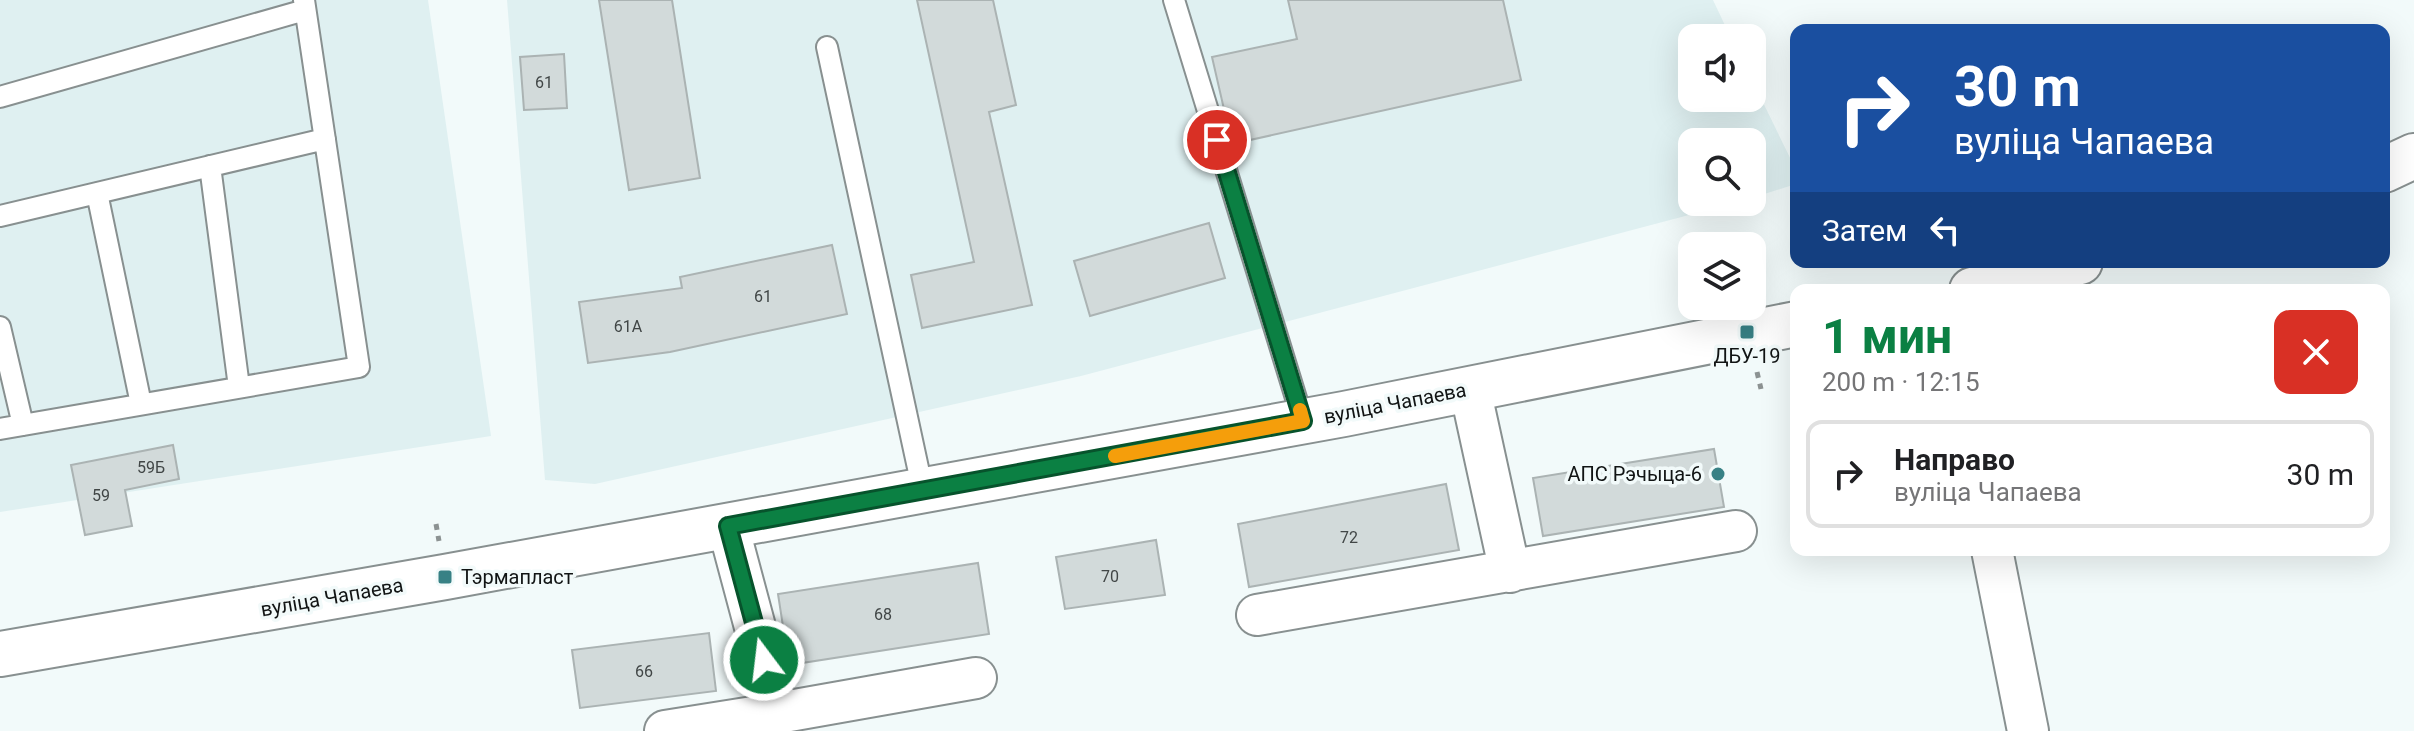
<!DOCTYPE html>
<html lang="ru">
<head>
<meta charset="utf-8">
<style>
	:root { --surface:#fff; --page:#f2f2f2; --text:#202124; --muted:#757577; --line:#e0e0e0; --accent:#0b8043 }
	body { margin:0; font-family:Roboto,sans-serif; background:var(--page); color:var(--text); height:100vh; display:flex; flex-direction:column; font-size:30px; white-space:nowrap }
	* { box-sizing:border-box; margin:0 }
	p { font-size:26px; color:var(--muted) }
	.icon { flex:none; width:44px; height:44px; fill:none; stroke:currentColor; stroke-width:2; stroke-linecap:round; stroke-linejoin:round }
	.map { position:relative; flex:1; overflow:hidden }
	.side { position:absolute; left:1790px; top:284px; width:600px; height:272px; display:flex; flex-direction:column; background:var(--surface); border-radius:16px; box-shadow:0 8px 32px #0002 }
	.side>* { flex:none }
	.hud { position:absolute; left:1790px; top:24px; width:600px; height:244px; border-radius:16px; box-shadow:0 8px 32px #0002; background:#1a4fa0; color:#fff; overflow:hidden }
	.fabs { position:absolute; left:1678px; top:24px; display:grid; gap:16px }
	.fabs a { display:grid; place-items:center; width:88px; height:88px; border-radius:16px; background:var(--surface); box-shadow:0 8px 32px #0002; font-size:40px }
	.pin { position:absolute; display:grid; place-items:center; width:68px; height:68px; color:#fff; margin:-34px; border:4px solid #fff; border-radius:50%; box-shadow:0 2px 8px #0007 }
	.me { position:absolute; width:88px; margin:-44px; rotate:345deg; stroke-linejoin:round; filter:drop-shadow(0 0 6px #0008) }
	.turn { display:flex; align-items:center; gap:28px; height:168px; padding:0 32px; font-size:36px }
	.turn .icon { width:104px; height:104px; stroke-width:2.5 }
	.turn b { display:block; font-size:56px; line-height:68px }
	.then { display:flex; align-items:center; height:76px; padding:0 32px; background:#0003; gap:16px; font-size:30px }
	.round { display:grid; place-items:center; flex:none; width:84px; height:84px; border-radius:16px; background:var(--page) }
	.summary { display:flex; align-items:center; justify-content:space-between; height:136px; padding:0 32px }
	h1 { font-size:48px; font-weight:700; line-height:60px; color:var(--accent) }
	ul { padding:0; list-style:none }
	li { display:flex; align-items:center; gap:24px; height:108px; margin:0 16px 12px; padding:0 16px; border:4px solid var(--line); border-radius:16px }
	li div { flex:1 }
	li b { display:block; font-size:30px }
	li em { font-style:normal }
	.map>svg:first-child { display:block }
	.built { fill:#dff0f1 }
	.building { fill:#d2dada; stroke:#abb3b3; stroke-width:2 }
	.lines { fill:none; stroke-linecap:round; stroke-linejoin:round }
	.lane-casing { stroke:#889090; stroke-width:24 }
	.street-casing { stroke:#889090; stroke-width:44 }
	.secondary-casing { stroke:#889090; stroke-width:48 }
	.path { stroke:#8c9292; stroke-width:5; stroke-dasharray:6 6; stroke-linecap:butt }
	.lane { stroke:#fff; stroke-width:20 }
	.street { stroke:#fff; stroke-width:40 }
	.secondary { stroke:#fff; stroke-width:44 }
	.route-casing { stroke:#07532c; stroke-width:20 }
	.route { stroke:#0b8043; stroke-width:14 }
	.slow { stroke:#f59e0b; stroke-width:14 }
	.poi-dot { fill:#388185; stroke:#f2fafa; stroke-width:3 }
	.labels { text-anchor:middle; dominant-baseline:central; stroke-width:7; stroke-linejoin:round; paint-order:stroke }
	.number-label { font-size:16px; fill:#414646 }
	.poi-label { font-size:20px; fill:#111414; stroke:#f2fafa }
	.street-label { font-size:20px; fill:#111414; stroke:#f2fafa }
</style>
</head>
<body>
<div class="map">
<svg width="2414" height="731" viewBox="0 0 2414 731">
	<rect width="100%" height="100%" fill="#f2fafa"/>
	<path class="built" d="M0,0H428L491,436L0,512Z
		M507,0H1713L1731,38H1692V98H1752V80L1796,170V184L1752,198V142H1692V202H1738L1081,376L595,484L545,480Z"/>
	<path class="building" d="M599,0H672L700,178L629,190Z
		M917,0H993L1016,105L989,112L1032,305L922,328L911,275L974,262Z
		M1288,0H1503L1521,80L1232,144L1212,57L1297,39Z
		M564,54L567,108L524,110L520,57Z
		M1209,223L1225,278L1090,316L1074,261Z
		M832,245L847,314L670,352L588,363L579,302L682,288L680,277Z
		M173,445L179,479L125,490L132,526L85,535L71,465Z
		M1714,449L1724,507L1543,536L1533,478Z
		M1446,484L1459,550L1249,587L1238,524Z
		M1156,540L1165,595L1065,609L1056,557Z
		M978,563L989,634L789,665L778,594Z
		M709,633L716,691L580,708L572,650Z"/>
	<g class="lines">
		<g class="lane-casing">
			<path id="lane" d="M1174,0L1303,421
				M827,47L923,491
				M0,97L305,10
				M210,166L239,387
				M97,193L141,404
				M0,216L325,139
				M0,327L23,425
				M0,429L359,367L304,0"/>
		</g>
		<g class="street-casing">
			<path id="street" d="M1470,389L1510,572
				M1992,550L2028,731
				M1257,615L1736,531
				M778,713L976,678
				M665,731L778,713L728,526"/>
		</g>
		<g class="secondary-casing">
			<path id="secondary" d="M2384,170L2414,156
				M1972,290L2080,262
				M0,654L445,577L1344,414L1796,324"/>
		</g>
		<path class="path" d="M1757,372L1761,389
			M436,524L439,541"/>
		<use href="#lane" class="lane"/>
		<use href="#street" class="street"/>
		<use href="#secondary" class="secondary"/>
	</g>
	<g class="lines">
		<g class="route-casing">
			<path id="route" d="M764,660L728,526L1303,421L1217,140"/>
		</g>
		<use href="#route" class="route"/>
		<path class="slow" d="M1115,456L1303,421L1300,410"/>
	</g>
	<g class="poi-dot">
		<rect x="1739" y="324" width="16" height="16" rx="4"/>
		<circle cx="1718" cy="474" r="8"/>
		<rect x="437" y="569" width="16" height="16" rx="4"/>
	</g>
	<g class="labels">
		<g class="number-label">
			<text x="544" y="82">61</text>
			<text x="763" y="296">61</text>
			<text x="628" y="326">61А</text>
			<text x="151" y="467">59Б</text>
			<text x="101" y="495">59</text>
			<text x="1349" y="537">72</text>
			<text x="1110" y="576">70</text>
			<text x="883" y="614">68</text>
			<text x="644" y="671">66</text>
		</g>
		<g class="poi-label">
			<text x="1747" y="356">ДБУ-19</text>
			<text x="1702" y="474" text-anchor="end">АПС Рэчыца-6</text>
			<text x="461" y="577" text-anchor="start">Тэрмапласт</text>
		</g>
		<g class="street-label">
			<text transform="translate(1395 403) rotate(-11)">вуліца Чапаева</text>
			<text transform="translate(332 597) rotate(-10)">вуліца Чапаева</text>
		</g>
	</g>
</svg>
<div class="fabs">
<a><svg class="icon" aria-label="sound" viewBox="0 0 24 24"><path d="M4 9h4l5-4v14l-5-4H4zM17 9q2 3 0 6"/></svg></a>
<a><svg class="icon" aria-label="search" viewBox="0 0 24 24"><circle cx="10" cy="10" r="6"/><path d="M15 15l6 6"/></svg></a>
<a><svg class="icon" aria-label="layers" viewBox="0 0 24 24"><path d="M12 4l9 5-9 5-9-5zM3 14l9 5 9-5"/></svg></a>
</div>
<div class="pin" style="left:1217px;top:140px;background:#d93025"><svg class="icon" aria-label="arrive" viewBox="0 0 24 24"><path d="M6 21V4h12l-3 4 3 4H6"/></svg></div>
<svg class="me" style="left:764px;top:660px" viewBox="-20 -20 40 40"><circle r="17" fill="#0b8043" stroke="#fff" stroke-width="3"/><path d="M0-11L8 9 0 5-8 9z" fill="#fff"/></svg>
<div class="hud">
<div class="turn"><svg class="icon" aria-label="right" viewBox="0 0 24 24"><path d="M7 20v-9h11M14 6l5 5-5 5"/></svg><div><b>30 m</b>вуліца Чапаева</div></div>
<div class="then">Затем<svg class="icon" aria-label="left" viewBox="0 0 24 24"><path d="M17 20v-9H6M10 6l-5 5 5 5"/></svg></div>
</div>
<section class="side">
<div class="summary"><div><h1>1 мин</h1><p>200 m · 12:15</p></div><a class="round" style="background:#d93025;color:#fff"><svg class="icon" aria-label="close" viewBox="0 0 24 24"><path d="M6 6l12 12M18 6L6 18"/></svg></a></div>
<ul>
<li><svg class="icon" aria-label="right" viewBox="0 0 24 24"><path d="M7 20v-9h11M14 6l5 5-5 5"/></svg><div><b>Направо</b><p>вуліца Чапаева</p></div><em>30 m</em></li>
</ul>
</section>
</div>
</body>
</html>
